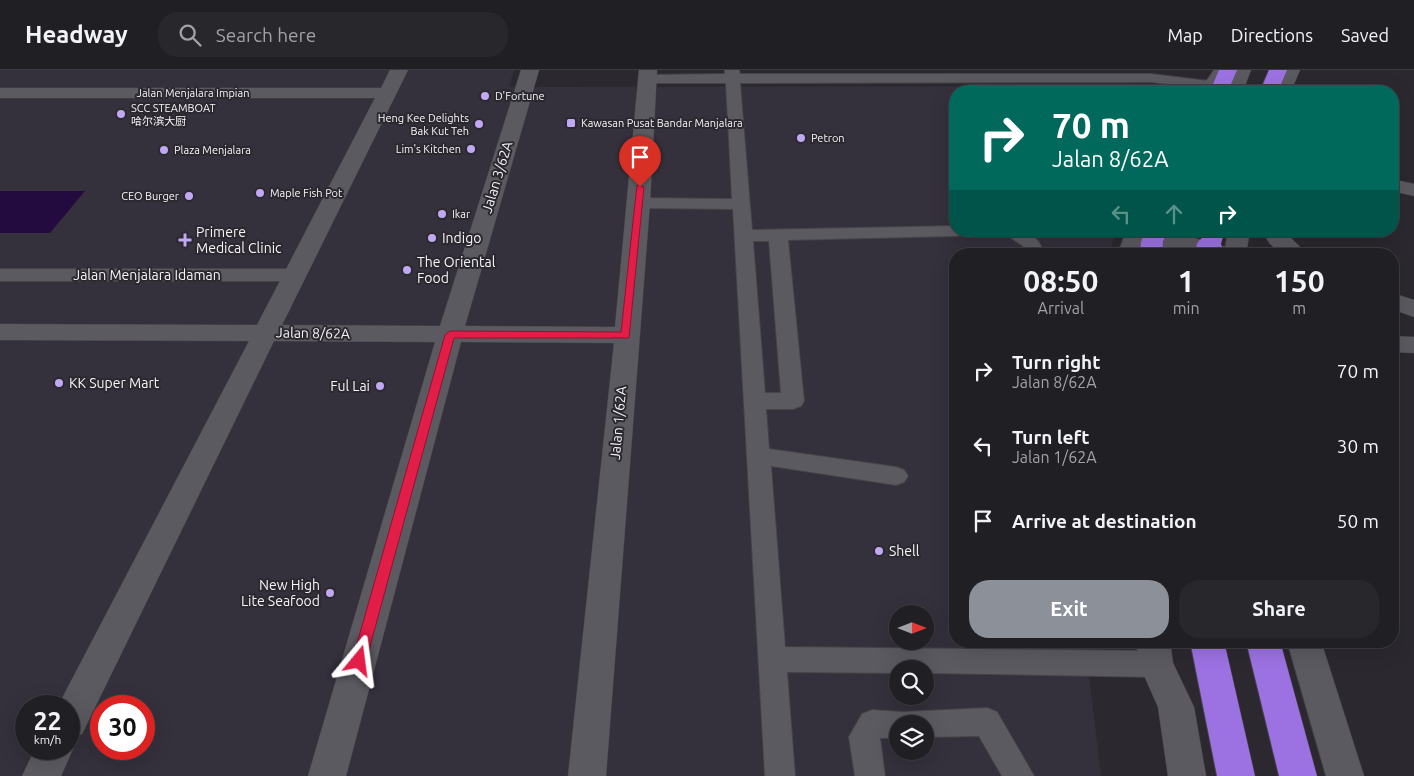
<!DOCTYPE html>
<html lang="en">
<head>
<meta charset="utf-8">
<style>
	:root { --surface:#201f23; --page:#28272b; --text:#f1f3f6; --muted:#a2a2a6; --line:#3d3d41; --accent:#8c9099 }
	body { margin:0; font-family:Ubuntu,"Noto Sans SC",sans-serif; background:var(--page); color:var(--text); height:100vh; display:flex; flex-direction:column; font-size:19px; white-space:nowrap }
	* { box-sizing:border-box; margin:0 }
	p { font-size:16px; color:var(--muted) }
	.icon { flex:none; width:28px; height:28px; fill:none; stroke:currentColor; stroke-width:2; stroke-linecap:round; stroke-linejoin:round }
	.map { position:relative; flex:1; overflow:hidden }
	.details { position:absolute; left:949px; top:178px; width:450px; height:400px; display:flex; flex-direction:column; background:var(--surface); border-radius:20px; box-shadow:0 5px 20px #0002,0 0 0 1px var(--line) }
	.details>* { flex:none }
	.banner { position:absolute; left:949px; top:15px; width:450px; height:152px; border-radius:20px; box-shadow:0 5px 20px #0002,0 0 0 1px var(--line); background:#00695c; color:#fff; overflow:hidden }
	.needle { width:32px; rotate:90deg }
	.controls { position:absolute; left:889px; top:535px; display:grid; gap:10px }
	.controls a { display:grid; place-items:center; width:45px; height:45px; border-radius:50%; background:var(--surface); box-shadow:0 5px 20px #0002,0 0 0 1px var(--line); font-size:25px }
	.speed { position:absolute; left:15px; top:625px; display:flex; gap:10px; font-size:25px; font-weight:700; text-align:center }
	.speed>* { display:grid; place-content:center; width:65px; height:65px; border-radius:50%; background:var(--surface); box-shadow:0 5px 20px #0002,0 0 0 1px var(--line); line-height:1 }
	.speed small { font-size:12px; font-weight:400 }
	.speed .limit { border:8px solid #d22; background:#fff; color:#111 }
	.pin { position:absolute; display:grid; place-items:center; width:42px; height:42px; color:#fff; margin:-51px -21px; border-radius:50% 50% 50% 0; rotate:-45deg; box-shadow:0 0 5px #0007 }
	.pin .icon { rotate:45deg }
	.me { position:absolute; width:55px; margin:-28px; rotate:16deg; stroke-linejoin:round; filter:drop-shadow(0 0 4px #0008) }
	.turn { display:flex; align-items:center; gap:18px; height:105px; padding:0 20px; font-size:22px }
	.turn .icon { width:65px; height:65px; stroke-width:2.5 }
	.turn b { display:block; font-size:35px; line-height:42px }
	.lanes { display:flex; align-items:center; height:48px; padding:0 20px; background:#0003; justify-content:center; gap:25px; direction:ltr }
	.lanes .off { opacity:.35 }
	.eta { display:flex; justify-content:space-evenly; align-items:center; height:85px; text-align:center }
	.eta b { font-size:30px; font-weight:700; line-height:35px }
	.action { display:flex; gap:10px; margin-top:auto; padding:10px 20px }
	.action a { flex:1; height:58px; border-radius:20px; background:var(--accent); color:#fff; font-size:20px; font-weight:700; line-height:58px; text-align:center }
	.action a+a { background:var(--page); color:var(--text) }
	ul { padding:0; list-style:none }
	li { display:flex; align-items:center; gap:15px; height:75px; padding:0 20px }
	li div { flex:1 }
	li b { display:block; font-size:19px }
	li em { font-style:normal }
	header { display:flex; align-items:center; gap:30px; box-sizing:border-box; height:70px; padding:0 25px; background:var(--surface); border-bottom:1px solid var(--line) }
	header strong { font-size:24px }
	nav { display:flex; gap:28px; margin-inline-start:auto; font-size:18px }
	.search { width:350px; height:45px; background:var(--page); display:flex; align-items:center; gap:12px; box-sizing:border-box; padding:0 18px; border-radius:20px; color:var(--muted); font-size:19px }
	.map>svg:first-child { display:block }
	.built { fill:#34303c; fill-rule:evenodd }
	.water { fill:#230b3f }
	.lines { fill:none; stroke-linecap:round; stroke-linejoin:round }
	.service-casing { stroke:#464448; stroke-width:2 }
	.minor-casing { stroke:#464448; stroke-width:1 }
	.tertiary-casing { stroke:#464448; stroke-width:1 }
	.secondary-casing { stroke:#464448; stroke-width:1 }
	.motorway-casing { stroke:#464448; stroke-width:1 }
	.service { fill:#5c5a61; fill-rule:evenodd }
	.minor { fill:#5c5a61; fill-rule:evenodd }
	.tertiary { fill:#5c5a61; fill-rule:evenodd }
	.secondary { fill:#5c5a61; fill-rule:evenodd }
	.motorway { fill:#9c72e2; fill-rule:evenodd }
	.motorway-bridge-far1-casing { stroke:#464448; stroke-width:21; stroke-linecap:butt }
	.motorway-bridge-casing { stroke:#464448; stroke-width:28; stroke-linecap:butt }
	.motorway-bridge-far1 { stroke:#9c72e2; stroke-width:20 }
	.motorway-bridge { stroke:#9c72e2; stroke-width:26 }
	.route { fill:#e11d48; stroke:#92132f }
	.poi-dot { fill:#c1a8f3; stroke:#2b292f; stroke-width:2 }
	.labels { text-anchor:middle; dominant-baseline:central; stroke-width:4; stroke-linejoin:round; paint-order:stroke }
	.far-street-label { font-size:11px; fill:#f5f4f8; stroke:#2b292f }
	.far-poi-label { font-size:11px; fill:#f5f4f8; stroke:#2b292f; text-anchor:start }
	.street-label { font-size:14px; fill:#f5f4f8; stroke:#2b292f }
	.poi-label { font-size:14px; fill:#f5f4f8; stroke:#2b292f; text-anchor:start }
</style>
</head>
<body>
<header>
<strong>Headway</strong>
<div class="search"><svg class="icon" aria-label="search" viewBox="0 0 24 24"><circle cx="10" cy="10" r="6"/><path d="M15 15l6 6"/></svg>Search here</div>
<nav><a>Map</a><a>Directions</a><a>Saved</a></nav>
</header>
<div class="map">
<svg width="1414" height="706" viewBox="0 0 1414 706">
	<rect width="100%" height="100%" fill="#2b292f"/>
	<path class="built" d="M0,0H514L509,17L1165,16L1163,21H955V161H1116L1109,184H955V571H1085L1101,706H0ZM898,544H925V571H898ZM898,599H925V626H898ZM26,636H69V679H26ZM101,636H144V679H101ZM898,654H925V681H898Z"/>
	<path class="water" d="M0,121H85L50,163H0Z"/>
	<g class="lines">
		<g class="service-casing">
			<path id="service" d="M725,0H739L740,4H1151L1217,12L1219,15L1217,18L1212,19L1151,12L740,13L752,160L955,156V161H964L961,165L955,166L788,170L804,331L801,336L793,339H766L769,379L896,397L904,400L908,406L904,412L896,415L771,396L785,577L1156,581L1166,585L1170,594L1166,603L1156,607L925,603V599H898V603L787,602L795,706H765L733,139L639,138L633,137L630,133L633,129L639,128L732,129L726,13H648L643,12L641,9L643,6L648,5L725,4ZM753,171H769L781,323H765Z
				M993,161C1017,161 1036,156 1044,184H1026L1023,176L1010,167L996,165Z
				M0,199H295L302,201L305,205L302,209L295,211H0Z
				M987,638L997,642L1034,706H1002L979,666L925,667V654H898V668H880L885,706H855L849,667L862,644L872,640L902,642Z"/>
		</g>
		<g class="minor-casing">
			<path id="minor" d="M390,0H408L282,255L440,256L521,0H539L465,256L615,257L639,0H657L650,133L606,706H568L614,273L461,272L346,706H308L435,272L274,271L82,664L69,669L73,679L61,706H22L35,679H69V636H58L249,271L0,270V254L257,255L375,28H0V18H381Z
				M1396,110L1414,114V126L1392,121V111Z"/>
		</g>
		<g class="tertiary-casing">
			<path id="tertiary" d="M1174,162L1232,179L1235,184C1217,184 1174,185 1163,169L1166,164Z"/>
		</g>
		<g class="secondary-casing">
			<path id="secondary" d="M1214,0H1232L1217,21H1199Z
				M1233,0H1251L1243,21H1225Z
				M1282,0H1300L1291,21H1273Z
				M1126,161H1148L1140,184H1118Z
				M1167,161H1189L1181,184H1159Z
				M1228,161H1250L1246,184H1224Z
				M1262,161H1284L1307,184H1282L1270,174Z
				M1392,223L1414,230V247L1392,239Z
				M1392,266L1414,267V283L1392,282Z
				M1136,571H1170L1173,593L1194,637L1206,706H1168L1158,637L1139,594Z
				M1287,571H1321L1364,706H1326Z"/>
		</g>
		<g class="motorway-casing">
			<path id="motorway" d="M1219,0H1237L1228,21H1210Z
				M1269,0H1287L1278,21H1260Z
				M1145,161H1167L1163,172L1162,184H1140L1141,172Z
				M1190,571H1224L1255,706H1217Z
				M1246,571H1280L1317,706H1279Z"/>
		</g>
		<use href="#service" class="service"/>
		<use href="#minor" class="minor"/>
		<use href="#tertiary" class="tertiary"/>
		<use href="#secondary" class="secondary"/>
		<use href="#motorway" class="motorway"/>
		<g class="motorway-bridge-far1-casing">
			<path id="motorway-bridge-far1" d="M1209,180L1214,161"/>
		</g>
		<g class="motorway-bridge-casing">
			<path id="motorway-bridge" d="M1208,184L1209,179"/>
		</g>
		<use href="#motorway-bridge-far1" class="motorway-bridge-far1"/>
		<use href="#motorway-bridge" class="motorway-bridge"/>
	</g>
	<path class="route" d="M637,115L644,117L629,268H454L366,591L364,595L359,597L354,595L352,591L445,265L450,261L621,262Z"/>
	<g class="poi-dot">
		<circle cx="485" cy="26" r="5"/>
		<circle cx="121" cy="44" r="5"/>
		<rect x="566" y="48" width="10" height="10" rx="2.5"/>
		<circle cx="479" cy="54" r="5"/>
		<circle cx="801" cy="68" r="5"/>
		<circle cx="471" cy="79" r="5"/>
		<circle cx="164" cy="80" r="5"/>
		<circle cx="260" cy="123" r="5"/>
		<circle cx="189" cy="126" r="5"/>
		<circle cx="442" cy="144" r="5"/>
		<circle cx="432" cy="168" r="5"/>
		<path d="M182.5 162.5h5v5h5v5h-5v5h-5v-5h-5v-5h5z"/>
		<circle cx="407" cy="200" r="5"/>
		<circle cx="59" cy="313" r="5"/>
		<circle cx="380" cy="316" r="5"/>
		<circle cx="879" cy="481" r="5"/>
		<circle cx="330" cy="523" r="5"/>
	</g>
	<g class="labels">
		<g class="far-street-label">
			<text x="193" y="23">Jalan Menjalara Impian</text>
		</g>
		<g class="far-poi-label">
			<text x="495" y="26">D'Fortune</text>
			<text x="131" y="38">SCC STEAMBOAT<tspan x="131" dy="13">哈尔滨大厨</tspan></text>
			<text x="469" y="48" text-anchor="end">Heng Kee Delights<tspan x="469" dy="13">Bak Kut Teh</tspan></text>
			<text x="581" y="53">Kawasan Pusat Bandar Manjalara</text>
			<text x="811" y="68">Petron</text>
			<text x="461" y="79" text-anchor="end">Lim's Kitchen</text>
			<text x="174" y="80">Plaza Menjalara</text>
			<text x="270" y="123">Maple Fish Pot</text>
			<text x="179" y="126" text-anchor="end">CEO Burger</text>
			<text x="452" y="144">Ikar</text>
		</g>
		<g class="street-label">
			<text transform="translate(497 107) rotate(-73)">Jalan 3/62A</text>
			<text x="147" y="205">Jalan Menjalara Idaman</text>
			<text transform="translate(313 263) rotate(1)">Jalan 8/62A</text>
			<text transform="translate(618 353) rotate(-85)">Jalan 1/62A</text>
		</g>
		<g class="poi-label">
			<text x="196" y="162">Primere<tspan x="196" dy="16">Medical Clinic</tspan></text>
			<text x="442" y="168">Indigo</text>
			<text x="417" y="192">The Oriental<tspan x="417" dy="16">Food</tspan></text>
			<text x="69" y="313">KK Super Mart</text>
			<text x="370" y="316" text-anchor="end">Ful Lai</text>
			<text x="889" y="481">Shell</text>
			<text x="320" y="515" text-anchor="end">New High<tspan x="320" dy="16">Lite Seafood</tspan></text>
		</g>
	</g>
</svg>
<div class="controls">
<a><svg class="needle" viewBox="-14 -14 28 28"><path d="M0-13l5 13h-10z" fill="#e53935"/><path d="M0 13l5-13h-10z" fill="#a2a2a6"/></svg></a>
<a><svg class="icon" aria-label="search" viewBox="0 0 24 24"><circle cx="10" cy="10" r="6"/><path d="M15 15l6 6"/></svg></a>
<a><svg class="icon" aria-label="layers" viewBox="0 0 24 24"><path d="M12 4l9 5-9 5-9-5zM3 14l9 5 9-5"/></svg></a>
</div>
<div class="speed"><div>22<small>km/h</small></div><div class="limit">30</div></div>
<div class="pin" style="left:640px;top:117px;background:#d93025"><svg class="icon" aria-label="arrive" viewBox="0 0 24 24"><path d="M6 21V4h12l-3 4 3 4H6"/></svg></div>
<svg class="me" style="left:359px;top:591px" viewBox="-20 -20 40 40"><path d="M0-17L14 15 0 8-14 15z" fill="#e11d48" stroke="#fff" stroke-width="4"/></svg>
<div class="banner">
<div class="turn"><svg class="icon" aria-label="right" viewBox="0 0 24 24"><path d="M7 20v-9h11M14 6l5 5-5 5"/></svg><div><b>70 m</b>Jalan 8/62A</div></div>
<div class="lanes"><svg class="icon off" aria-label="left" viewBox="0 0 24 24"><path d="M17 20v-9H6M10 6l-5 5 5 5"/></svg><svg class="icon off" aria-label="ahead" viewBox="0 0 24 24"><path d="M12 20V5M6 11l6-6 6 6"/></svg><svg class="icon" aria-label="right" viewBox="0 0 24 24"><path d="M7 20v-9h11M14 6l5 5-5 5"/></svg></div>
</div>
<section class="details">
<div class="eta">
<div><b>08:50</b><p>Arrival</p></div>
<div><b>1</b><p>min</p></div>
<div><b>150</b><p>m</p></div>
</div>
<ul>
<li><svg class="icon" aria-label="right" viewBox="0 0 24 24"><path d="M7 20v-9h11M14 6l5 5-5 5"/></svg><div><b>Turn right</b><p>Jalan 8/62A</p></div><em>70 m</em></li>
<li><svg class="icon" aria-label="left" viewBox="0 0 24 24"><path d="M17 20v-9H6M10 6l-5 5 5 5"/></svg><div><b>Turn left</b><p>Jalan 1/62A</p></div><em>30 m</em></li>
<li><svg class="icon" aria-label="arrive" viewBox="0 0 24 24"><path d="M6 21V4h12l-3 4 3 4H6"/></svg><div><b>Arrive at destination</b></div><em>50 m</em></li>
</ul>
<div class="action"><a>Exit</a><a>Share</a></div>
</section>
</div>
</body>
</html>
